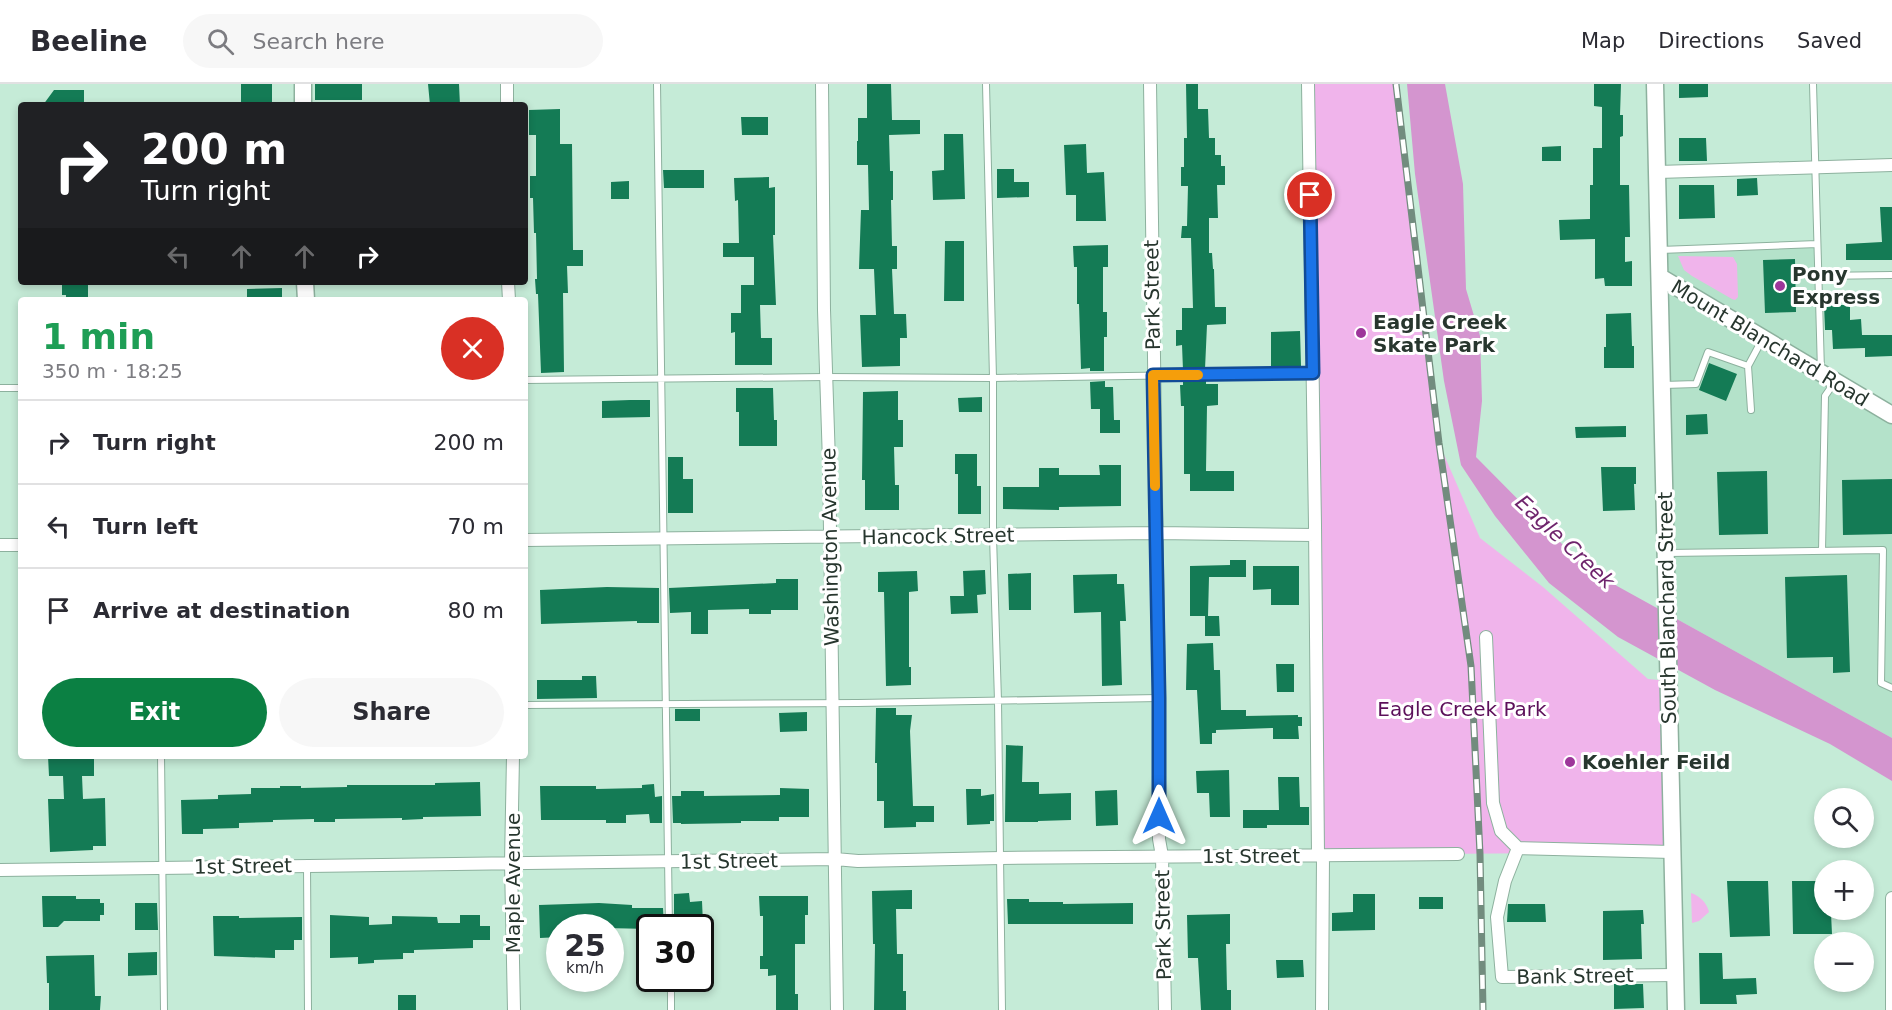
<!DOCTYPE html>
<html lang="en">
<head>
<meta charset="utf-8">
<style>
	:root { --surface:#fff; --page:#f7f7f7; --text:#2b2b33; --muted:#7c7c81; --line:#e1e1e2; --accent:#0b8043 }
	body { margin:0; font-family:"DejaVu Sans",sans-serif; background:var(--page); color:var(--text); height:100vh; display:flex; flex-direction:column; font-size:22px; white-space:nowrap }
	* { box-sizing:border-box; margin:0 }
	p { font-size:20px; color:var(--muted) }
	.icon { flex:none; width:33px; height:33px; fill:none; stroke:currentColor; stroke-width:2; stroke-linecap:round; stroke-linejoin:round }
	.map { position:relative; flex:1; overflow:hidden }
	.panel { position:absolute; left:18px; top:213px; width:510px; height:462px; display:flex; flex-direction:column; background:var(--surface); border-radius:6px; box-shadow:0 3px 9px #0003 }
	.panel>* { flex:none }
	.guide { position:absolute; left:18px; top:18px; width:510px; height:183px; border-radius:6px; box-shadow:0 3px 9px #0003; background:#202124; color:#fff; overflow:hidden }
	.fabs { position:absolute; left:1814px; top:704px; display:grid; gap:12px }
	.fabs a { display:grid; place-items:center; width:60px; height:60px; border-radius:50%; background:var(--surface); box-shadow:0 3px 9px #0003; font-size:30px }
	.speed { position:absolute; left:546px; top:830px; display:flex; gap:12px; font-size:30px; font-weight:700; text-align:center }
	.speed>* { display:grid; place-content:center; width:78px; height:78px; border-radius:50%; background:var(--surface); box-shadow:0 3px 9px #0003; line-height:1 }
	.speed small { font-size:15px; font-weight:400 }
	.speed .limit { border:3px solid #111; border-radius:9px; background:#fff; color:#111 }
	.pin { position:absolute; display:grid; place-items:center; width:51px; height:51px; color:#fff; margin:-26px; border:3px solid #fff; border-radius:50%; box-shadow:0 2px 6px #0007 }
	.me { position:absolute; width:66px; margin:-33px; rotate:0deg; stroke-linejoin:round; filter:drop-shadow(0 0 4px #0008) }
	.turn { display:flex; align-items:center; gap:21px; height:126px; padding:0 24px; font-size:27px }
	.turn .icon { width:78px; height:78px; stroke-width:2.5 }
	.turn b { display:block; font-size:42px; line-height:51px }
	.lanes { display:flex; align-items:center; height:57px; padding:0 24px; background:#0003; justify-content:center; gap:30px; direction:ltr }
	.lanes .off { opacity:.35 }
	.round { display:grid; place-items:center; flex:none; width:63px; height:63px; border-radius:32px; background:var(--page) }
	.headline { display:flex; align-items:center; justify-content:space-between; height:102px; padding:0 24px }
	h1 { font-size:36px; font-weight:700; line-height:45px; color:#1e9e55 }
	.cta { display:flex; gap:12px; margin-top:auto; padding:12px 24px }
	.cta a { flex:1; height:69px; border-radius:36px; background:var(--accent); color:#fff; font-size:24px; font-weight:700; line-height:69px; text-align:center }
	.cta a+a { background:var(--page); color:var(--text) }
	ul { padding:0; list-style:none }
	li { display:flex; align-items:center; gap:18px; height:84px; padding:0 24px; border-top:2px solid var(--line) }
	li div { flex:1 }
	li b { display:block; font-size:22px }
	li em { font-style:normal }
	header { display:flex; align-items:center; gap:36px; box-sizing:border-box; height:84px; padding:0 30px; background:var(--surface); border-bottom:2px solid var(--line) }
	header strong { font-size:28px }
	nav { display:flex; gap:33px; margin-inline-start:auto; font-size:21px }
	.search { width:420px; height:54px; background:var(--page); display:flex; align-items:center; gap:15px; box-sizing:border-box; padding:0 21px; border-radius:33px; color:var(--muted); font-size:22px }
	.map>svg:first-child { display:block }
	.built { fill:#b4e2ca }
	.green { fill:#f0b4eb }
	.water { fill:#d495cf }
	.building { fill:#147b55 }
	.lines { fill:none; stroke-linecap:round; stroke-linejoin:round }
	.lane-casing { stroke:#8db19e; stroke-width:8 }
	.street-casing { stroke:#8db19e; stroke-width:14 }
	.secondary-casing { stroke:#8db19e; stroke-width:19 }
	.lane { stroke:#fff; stroke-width:6 }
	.street { stroke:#fff; stroke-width:12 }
	.secondary { stroke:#fff; stroke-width:16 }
	.rail-casing { stroke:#728c7e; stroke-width:7 }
	.rail { stroke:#fff; stroke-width:4.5; stroke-dasharray:14; stroke-linecap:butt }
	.route-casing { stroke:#114b97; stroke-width:15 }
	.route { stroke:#1a73e8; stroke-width:10 }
	.slow { stroke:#f59e0b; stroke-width:10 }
	.poi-dot { fill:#9d369a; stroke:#fff; stroke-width:2 }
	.labels { text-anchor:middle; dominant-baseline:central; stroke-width:6; stroke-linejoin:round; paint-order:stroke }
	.poi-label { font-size:20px; font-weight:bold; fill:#27362e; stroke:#fff; text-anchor:start }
	.street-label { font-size:20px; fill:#27362e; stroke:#fff }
	.park-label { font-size:20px; fill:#5c105a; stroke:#fff }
	.water-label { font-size:21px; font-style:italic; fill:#6e246c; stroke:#fff }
</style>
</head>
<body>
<header>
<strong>Beeline</strong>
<div class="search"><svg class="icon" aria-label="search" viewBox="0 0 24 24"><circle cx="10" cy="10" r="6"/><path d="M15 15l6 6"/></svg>Search here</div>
<nav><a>Map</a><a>Directions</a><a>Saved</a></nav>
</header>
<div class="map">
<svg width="1892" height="926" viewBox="0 0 1892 926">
	<rect width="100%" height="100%" fill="#c5ebd7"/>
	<path class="built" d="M1817,160L1821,289L1892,331V654L1675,534L1659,166Z"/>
	<path class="green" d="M1308,0H1396L1439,359L1480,454L1543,503L1648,595L1669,597L1672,768L1318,771Z
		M1678,172L1733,173L1737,180L1738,213L1735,216L1732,215L1692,192L1684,186Z
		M1691,809C1700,812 1707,819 1709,828L1699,837L1692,839Z"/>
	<path class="water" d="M1407,0H1445L1463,100L1466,205L1480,252L1482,317L1476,373L1565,463L1617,502L1892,654V697L1830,660L1715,606L1618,553L1549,499L1495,432L1461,381L1444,297L1415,90Z"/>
	<path class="building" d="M241,0H272V18H241Z
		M315,0H362V16H315Z
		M428,0H459L460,21H430Z
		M867,0H891L892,36H920V50L889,51L890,87H893V116H891L892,162H897V185H892L894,230H906L907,254H900V282L862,283L860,231H876L874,185H859L861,126H869L868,81H857V57H858V34H867Z
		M1186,0H1198V25H1208L1209,54H1215V71H1221V82H1225V101H1217L1218,134H1209V169H1212L1213,185H1214L1215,223H1226V240L1207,241L1205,285L1183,286L1182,261L1176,262V246H1182V224H1193L1191,154H1181L1182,142H1187L1188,102H1181V83H1184V54H1187Z
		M1594,0H1621L1620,31H1623V52L1620,53V101H1629L1630,153H1625V178L1632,177V202H1605L1604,194L1595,195V155L1560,156L1559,136L1590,135V101H1593V64H1602V23L1594,22Z
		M1679,0H1708V13L1679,14Z
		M54,6H84V21H43Z
		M560,25V60H572L573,166H583V182H567L568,209H563L564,288L541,289L538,210H536L535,195H537L536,149H534L533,114H530V92H536V51H529V26Z
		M741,33H768V51H742Z
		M944,50H963L965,115L933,116L932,87L944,86Z
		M1679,54H1706L1707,77H1679Z
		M1086,60L1087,89L1104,88L1106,137H1076V111H1066L1064,61Z
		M1561,62V77H1542V63Z
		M997,85H1014V98H1029V113L997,114Z
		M663,86H704V104H664Z
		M769,93V104L775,103V151H773L776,221H760L761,254H772V281H735V248L731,249V229H741V201H754V173H723V159H739L738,116L735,117L734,94Z
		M1757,94L1758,111L1737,112V95Z
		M629,97V115H611V98Z
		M1679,101H1714L1715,134L1679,135Z
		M1880,123H1892V176H1846V160L1882,158Z
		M945,157H964V217H944Z
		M1108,161V183H1103V228H1107V253H1104V287H1090V284L1081,285L1079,220H1077V183H1074L1073,162Z
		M1795,175L1796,228L1765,229L1763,176Z
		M62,198H88V216H66V211H62Z
		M282,204V216H247V205Z
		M1824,221H1850V236L1861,235L1862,251H1892V272L1865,273V264L1833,265L1832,246H1825Z
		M1631,229L1632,262H1634V284H1604V263H1606V230Z
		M1300,247L1301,282H1271V248Z
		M1709,279L1737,290L1726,317L1699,306Z
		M1183,296H1206V300H1218V321L1207,322L1206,387H1234V407H1190V390H1184V322H1181L1180,301H1183Z
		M1105,297V303H1113L1114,336H1120V349H1100V325H1091L1090,298Z
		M736,304H773L774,336H777V362H739V328H736Z
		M898,307V336H903V363H894L895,401H899V426H865V396H862L863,308Z
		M982,313V328H959L958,314Z
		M630,316H650V333L602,334V317Z
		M1707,330L1708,350L1686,351V331Z
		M1626,342V353L1576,354L1575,343Z
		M955,370H977V402H981V430H958V390H955Z
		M668,373H683V395H693V429H668Z
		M1099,381H1121V422L1059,423V426L1003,425V403H1039V384H1059V391H1100Z
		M1601,383H1636V400H1634L1635,426L1603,427Z
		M1767,387L1768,450L1719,451L1717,388Z
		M1892,395V450L1843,451L1842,396Z
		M1230,476H1246V493H1209L1208,532H1219L1220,552H1205V532H1190V482L1230,481Z
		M1253,482H1299V521H1271V505L1253,506Z
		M985,486L986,510L977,511L978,529L951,530L950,512H964L963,487Z
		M917,487L918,507L909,508V583H911V601L886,602L884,508H878V488Z
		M1031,489V526H1009L1008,490Z
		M1117,490V500H1124L1126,537H1120L1122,601L1102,602L1101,528L1074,529L1073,491Z
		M1847,491L1850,588L1833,589V573L1787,574L1785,493Z
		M776,495H798V526H771V530H749V525L708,526V550H691V528L670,529L669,504L776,499Z
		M607,503L659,504V539H637V537L541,540L540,506Z
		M1213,559L1214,586H1220L1221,626H1246V632L1298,631V633H1302V642H1298L1299,655H1273V644L1216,646V649H1212V660H1200L1197,606H1186L1187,560Z
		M1276,580H1294V608H1277Z
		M582,592H596L597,614L537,615V596H582Z
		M876,624H896V631H912L910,647L913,722H934V738H916V743L884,744V717H877V679H875Z
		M675,625H700V637H675Z
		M807,628V647L780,648L779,629Z
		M1006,661L1023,662L1022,698H1039V710L1071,709V736L1038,737V738H1005Z
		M48,672H94V692H82L83,715L105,714L106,762H93V766L50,768L48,715H64L63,692H49Z
		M1229,686L1230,733H1210L1209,709H1197L1196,687Z
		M1278,693H1299L1300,723H1309V741H1267V744H1243V726H1279Z
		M480,698L481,732L423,733V735L402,736V734L335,735V738H314V735L273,736V738L239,739V744L203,745V750H182L181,716L218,715V711L251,710V704H280V702H301V704L347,703V701H435V699Z
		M654,700L655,713L662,712V739H650L649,730L626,731V739H606V736H541L540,702H596V705L642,704V701Z
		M780,704L809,705V733H779V737H741V739L681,740V739H673L672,712H681V707H704V712L780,711Z
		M966,705H981V712L994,710V737H990V740L967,741Z
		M1117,706L1118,741L1096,742L1095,707Z
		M1727,797H1768L1770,852L1730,853Z
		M1792,797H1824V829H1831L1832,850H1793Z
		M912,806V825H896L897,870H903V907H906V926H874L875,860H873L872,807Z
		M689,809L690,818L702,817L703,840L674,842V810Z
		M1353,810H1375V846L1332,847V829L1353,828Z
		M42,812H76V815H100V819H104V831H100V837H64L58,843H43Z
		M759,812H808V831H805V860H795V910H798V926H776V891L768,892V885H760V872H763V832H760Z
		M1419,813H1443V825H1419Z
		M1007,815H1029V818H1063V820L1133,819V840H1008Z
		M135,819H157L158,846H135Z
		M599,819L632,821V824H663L664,843H650V845L560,843V853L540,854L539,821Z
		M1508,820H1545L1546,838H1507Z
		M1643,826L1644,840H1641L1642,875L1603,876V827Z
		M1230,830V860H1226L1227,906H1231V926H1201L1198,874H1188L1187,831Z
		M330,831L369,833V841L392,840V832L437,833L438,839H460V831H480V842H490V856H473V864L414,866V869H403V875L374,876V879L358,880V873L330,874Z
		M213,832H239V834L302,833V856H294V866H275V874L214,872Z
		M157,868V891L128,892V869Z
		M1699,869H1722L1723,895L1756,894L1757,910L1736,911L1737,920H1700Z
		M94,871L95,912H101L100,926H49V899H47L46,872Z
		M1276,876H1303L1304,893L1277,894Z
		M1614,900H1643L1644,924L1614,925Z
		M398,911H416V926H398Z"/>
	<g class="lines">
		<g class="lane-casing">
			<path id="lane" d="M657,0L669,843
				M986,0L993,294V452L998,617L1002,926
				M1813,0L1821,287
				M1660,166L1817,160
				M1818,192L1892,191
				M1748,282L1762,256
				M525,296L826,293L993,294L1312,289
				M1664,301L1696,300L1708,268L1748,282L1751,326
				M0,304H21
				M1822,467L1825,312L1834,299
				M1667,469L1883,466L1881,599L1892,604
				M525,621L858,619L1159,614
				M161,672L164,926
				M307,782L308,926
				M671,894V926"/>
		</g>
		<g class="street-casing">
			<path id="street" d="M507,0V21
				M822,0L824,226L829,378L837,926
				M1150,0L1159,614V755L1162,772L1165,926
				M1308,0L1315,441L1318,771
				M1658,88L1892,81
				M508,198L509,216
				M525,456L1156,449L1315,451
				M0,461H21
				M1486,553L1493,719L1501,747L1518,764L1505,797L1497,833L1502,893L1675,891
				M513,672L511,779L514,926
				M1518,764L1672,768
				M0,786L835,775L858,777L1001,774L1458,770
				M1322,926L1323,771
				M1892,926V814"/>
		</g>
		<g class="secondary-casing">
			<path id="secondary" d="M303,0V21
				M1655,0L1676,926
				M1660,193L1892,331
				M305,198L306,216"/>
		</g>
		<use href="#lane" class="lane"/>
		<use href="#street" class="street"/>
		<use href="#secondary" class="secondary"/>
		<g class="rail-casing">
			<path id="rail" d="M1396,0L1439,359L1471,582L1480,770L1483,926"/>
		</g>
		<use href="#rail" class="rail"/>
	</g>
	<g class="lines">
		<g class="route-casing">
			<path id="route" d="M1159,732V614L1153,291L1313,289L1310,111"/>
		</g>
		<use href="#route" class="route"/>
		<path class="slow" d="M1155,402L1153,291H1198"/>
	</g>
	<g class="poi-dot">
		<circle cx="1780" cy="202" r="6"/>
		<circle cx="1361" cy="249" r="6"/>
		<circle cx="1570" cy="678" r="6"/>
	</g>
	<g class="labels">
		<g class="poi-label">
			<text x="1792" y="190">Pony<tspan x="1792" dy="23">Express</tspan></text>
			<text x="1373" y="238">Eagle Creek<tspan x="1373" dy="23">Skate Park</tspan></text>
			<text x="1582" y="678">Koehler Feild</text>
		</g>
		<g class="street-label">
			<text transform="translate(1152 211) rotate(-91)">Park Street</text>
			<text transform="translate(1770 259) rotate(31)">Mount Blanchard Road</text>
			<text transform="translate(938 452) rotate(-1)">Hancock Street</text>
			<text transform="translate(830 463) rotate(-91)">Washington Avenue</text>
			<text transform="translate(1667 524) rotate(-91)">South Blanchard Street</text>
			<text x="1251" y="772">1st Street</text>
			<text transform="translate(729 777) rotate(-1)">1st Street</text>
			<text transform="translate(243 782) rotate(-1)">1st Street</text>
			<text transform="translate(513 799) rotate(-90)">Maple Avenue</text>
			<text transform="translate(1163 841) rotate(-91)">Park Street</text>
			<text transform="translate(1575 892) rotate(-1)">Bank Street</text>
		</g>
		<g class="park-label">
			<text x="1462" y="625">Eagle Creek Park</text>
		</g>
		<g class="water-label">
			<text transform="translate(1565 458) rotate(43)">Eagle Creek</text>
		</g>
	</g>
</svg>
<div class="fabs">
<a><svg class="icon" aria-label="search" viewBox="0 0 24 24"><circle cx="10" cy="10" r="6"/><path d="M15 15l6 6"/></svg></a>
<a>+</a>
<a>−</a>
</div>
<div class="speed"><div>25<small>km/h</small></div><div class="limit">30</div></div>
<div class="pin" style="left:1310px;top:111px;background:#d93025"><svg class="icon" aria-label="arrive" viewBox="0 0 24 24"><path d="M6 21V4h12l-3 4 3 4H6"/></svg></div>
<svg class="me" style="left:1159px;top:732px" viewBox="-20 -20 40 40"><path d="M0-17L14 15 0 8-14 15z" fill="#1a73e8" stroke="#fff" stroke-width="4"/></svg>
<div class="guide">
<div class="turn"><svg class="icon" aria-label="right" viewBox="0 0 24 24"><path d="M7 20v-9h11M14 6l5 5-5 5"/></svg><div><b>200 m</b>Turn right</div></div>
<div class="lanes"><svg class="icon off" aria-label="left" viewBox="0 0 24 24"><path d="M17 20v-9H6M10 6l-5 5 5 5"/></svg><svg class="icon off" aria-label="ahead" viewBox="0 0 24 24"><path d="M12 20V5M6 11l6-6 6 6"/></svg><svg class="icon off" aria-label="ahead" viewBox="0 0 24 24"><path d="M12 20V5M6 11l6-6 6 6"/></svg><svg class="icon" aria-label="right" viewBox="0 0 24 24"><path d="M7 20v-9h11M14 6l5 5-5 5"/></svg></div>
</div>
<section class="panel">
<div class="headline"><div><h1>1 min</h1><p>350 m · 18:25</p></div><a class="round" style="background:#d93025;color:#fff"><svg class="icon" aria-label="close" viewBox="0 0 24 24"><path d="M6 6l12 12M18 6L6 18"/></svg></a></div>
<ul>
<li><svg class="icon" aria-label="right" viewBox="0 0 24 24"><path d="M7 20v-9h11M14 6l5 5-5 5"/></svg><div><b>Turn right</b></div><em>200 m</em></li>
<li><svg class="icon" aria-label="left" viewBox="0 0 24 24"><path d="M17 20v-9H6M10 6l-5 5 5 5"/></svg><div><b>Turn left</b></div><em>70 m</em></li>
<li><svg class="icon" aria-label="arrive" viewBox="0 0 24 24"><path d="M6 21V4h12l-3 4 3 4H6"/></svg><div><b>Arrive at destination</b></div><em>80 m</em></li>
</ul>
<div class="cta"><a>Exit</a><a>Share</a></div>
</section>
</div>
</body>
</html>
